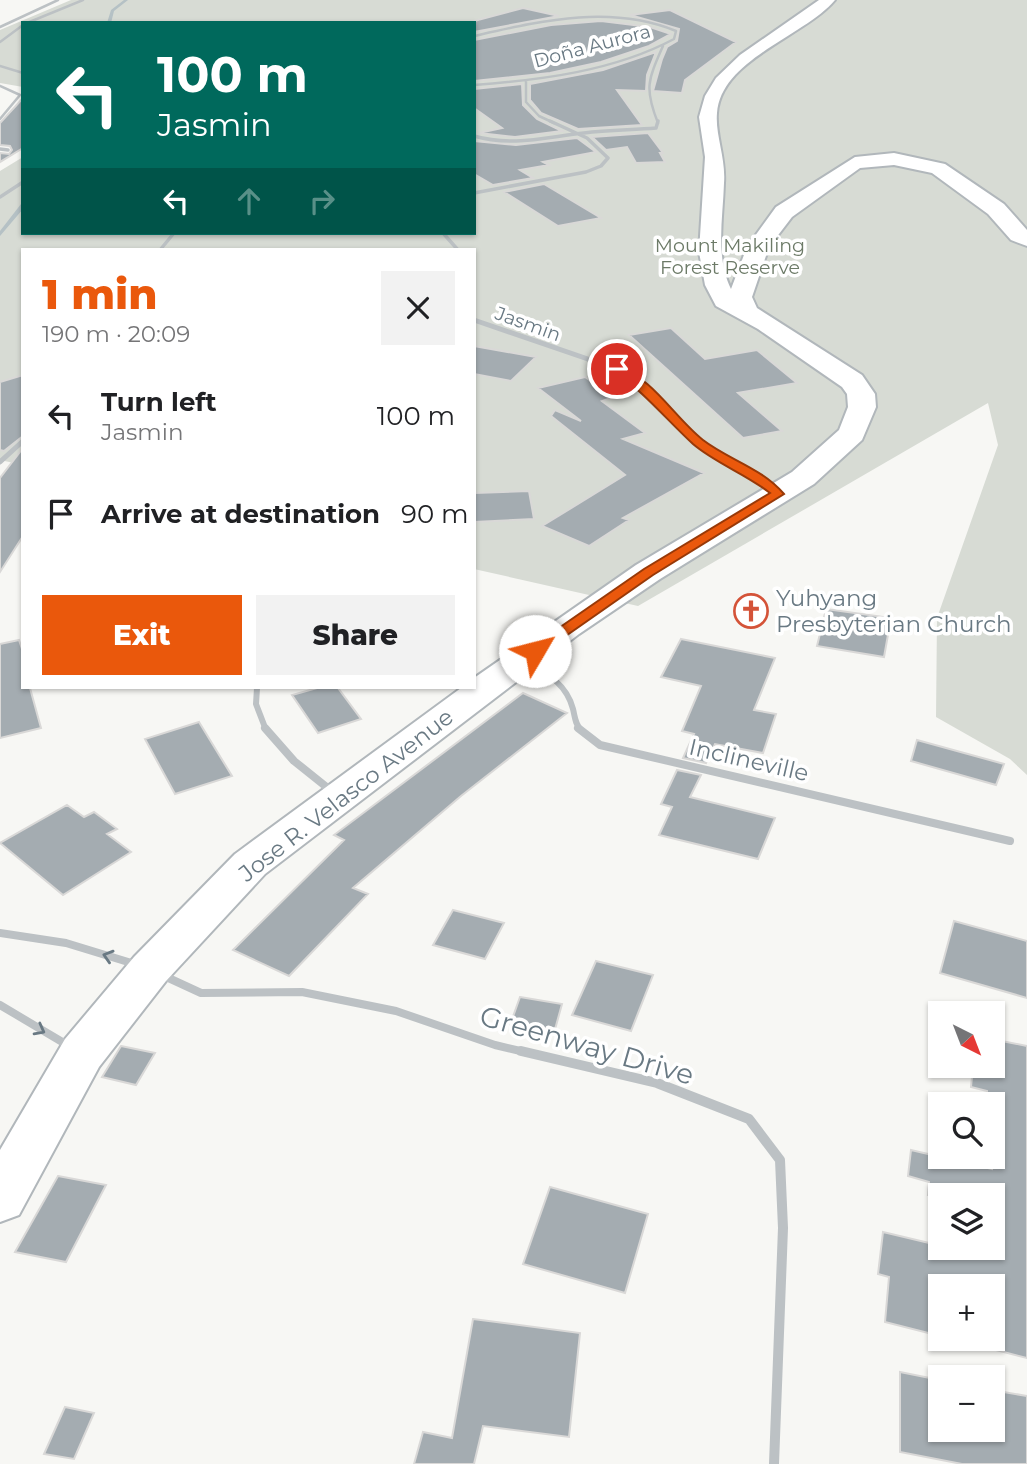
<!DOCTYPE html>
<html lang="en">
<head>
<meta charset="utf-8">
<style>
	:root { --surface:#fff; --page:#f2f2f2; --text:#202124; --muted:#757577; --accent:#ea580c }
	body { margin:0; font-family:Montserrat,sans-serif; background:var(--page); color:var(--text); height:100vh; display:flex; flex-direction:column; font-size:26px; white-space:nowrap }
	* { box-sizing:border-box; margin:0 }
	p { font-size:23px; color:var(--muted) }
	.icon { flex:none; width:38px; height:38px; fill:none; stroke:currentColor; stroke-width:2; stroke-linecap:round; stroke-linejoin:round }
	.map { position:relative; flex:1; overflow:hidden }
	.details { position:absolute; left:21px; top:248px; width:455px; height:441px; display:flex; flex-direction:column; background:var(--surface); border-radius:0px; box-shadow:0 2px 5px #0004 }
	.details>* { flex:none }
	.hud { position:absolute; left:21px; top:21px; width:455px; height:214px; border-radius:0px; box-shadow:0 2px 5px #0004; background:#00695c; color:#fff; overflow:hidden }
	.needle { width:46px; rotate:138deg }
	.controls { position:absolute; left:928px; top:1001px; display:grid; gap:14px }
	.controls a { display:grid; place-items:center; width:77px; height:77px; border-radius:0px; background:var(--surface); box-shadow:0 2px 5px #0004; font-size:35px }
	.pin { position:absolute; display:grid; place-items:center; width:60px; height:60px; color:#fff; margin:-30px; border:4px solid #fff; border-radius:50%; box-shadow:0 2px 7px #0007 }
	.me { position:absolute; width:77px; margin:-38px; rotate:53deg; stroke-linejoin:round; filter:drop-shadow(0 0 5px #0008) }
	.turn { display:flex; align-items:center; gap:24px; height:147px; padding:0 21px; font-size:32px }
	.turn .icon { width:91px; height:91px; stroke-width:2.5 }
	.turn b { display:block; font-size:49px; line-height:60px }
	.lanes { display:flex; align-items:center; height:66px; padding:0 21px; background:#0003; justify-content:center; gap:35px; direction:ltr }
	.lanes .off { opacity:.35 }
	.round { display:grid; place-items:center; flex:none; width:74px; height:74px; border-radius:0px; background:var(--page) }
	.summary { display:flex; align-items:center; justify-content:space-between; height:119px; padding:0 21px }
	h1 { font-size:42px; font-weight:800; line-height:52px; color:var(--accent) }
	.cta { display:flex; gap:14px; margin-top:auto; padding:14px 21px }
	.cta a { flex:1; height:80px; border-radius:0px; background:var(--accent); color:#fff; font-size:28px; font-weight:800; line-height:80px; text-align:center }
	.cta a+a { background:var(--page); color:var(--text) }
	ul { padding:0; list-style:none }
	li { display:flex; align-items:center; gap:21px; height:98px; padding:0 21px }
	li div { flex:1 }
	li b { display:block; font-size:26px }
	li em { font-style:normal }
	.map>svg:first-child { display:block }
	.green { fill:#d7dbd4 }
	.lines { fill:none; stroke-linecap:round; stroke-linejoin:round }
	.stream { fill:#b5c1c5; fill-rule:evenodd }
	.building { fill:#a4acb1; stroke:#d9d8d7; stroke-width:2 }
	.secondary-casing { stroke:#b1b7bb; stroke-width:4 }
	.street-far5 { stroke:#bcc1c4; stroke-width:2.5 }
	.street-far4 { stroke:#bcc1c4; stroke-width:3.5 }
	.street-far3 { stroke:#bcc1c4; stroke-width:5 }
	.street-far2 { stroke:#bcc1c4; stroke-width:6 }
	.street-far1 { stroke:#bcc1c4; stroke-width:8 }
	.street { stroke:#bcc1c4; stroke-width:10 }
	.secondary { fill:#fff; fill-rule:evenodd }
	.oneway { stroke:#697983 }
	.route { fill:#ea580c; stroke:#983908; stroke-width:2 }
	.labels { text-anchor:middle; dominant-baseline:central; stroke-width:7; stroke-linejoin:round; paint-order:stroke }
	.far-street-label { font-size:19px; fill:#697983; stroke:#fff }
	.far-park-label { font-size:19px; fill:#6c7a67; stroke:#fff }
	.poi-label { font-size:23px; fill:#697983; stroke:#fff; text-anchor:start }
	.street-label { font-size:23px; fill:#697983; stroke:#fff }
	.near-street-label { font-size:28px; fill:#697983; stroke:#fff }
</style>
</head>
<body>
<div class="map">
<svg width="1027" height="1464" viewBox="0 0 1027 1464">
	<rect width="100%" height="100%" fill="#f7f7f4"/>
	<path class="green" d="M71,0H1027V775L1010,759L936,717L937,618L998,445L988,403L638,606L474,569V250H23V465L0,460V171L23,157V233H474V23H23V87L0,83V30Z"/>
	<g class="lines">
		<path class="stream" d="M124,0H128L114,11L111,23H107L111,10Z
			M21,204H23V209L0,236V231Z"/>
	</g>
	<path class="building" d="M523,8L559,16L474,32V21Z
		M670,10L736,42L685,80L682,93L653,91L662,59L667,47L677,41L679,29L630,15Z
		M601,21L650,27L671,34L649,46L601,62L550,73L474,81V40L551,25Z
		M656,52L647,75L646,91L617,90L642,125L578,129L541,113L530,100V84L603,70Z
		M522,84L523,105L537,119L562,131L515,137L479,133L502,128L474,108V89Z
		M23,98V148L0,162V153L9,154L12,150L10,146L0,145V123Z
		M648,133L663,153H660L665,162L636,163L627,147L606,150L592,137Z
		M577,138L596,152L543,162L549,165L520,170L533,178L493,185L474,174V141L516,145Z
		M544,184L601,218L558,226L504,192Z
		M671,328L705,359L757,350L797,383L738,393L782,431L743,438L629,335Z
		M474,346L536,357L511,381L474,374Z
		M23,375V436L4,451L0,450V382Z
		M585,377L614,397L602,401L645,433L623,439L704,473L623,518L629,520L589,546L542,526L625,475L551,416L555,410L581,421L538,388Z
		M23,448V536L0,572V478Z
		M529,491L534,519L474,522V493Z
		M826,609L891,618L884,657L817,646Z
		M681,639L775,658L754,710L776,714L763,753L715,744L706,763L683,758L694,734L682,731L701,686L661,677Z
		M19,640L23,652V688H30L41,728L0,738V644Z
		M317,688H338L361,719L318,733L292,695Z
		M523,693L567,713L461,796L353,888L368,894L289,976L233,950L344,840L334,835Z
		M199,722L232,776L175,794L145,739Z
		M917,740L1004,764L996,785L911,761Z
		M677,770L701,775L690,797L775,818L758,859L659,835L672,807L661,804Z
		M67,805L84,817L94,812L117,829L107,834L131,852L63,895L0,843Z
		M453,910L504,923L485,959L433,945Z
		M954,921L1027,941V998L940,973Z
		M596,961L653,975L631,1031L572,1015Z
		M520,997L562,1004L554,1033L510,1025Z
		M992,1039L1027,1046V1358L992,1349V1286H940V1336L885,1322L889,1277L878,1274L883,1232L992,1258V1195H928L929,1182L908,1176L911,1150L992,1169V1104H986L987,1091L971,1087L973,1066H992Z
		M121,1046L155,1053L136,1085L102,1077Z
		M58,1176L106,1185L66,1262L15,1252Z
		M550,1187L648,1214L625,1293L523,1264Z
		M473,1319L580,1333L569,1437L483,1426L474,1464H414L423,1432L452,1438Z
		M900,1372L940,1380V1430H992V1390L1027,1396V1464H962L900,1452Z
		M65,1407L94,1413L74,1459L44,1454Z"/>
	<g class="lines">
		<g class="secondary-casing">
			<path id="secondary" d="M819,0H835C805,36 721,59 717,113C715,135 726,158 724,183C723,218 715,256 731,289L747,247L776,207L855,157L894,153L945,164L1004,204L1027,230V246L1011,240L988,214L932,173L894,165L860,168L792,217L769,247L752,297L757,308L862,375L875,394L876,407L862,440L814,484L660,579L579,634L265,874L166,981L99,1067L19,1215L0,1222V1150L65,1039L134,957L235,854L461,688H474V678L636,565L792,472L839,430L848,407L847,394L842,387L758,329L716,306L705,285L699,252L705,157L699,117L705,96L716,78L740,55Z"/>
		</g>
		<path class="street-far5" d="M27,23L83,0
			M0,27L58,0
			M474,36C541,21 610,4 676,31L674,39C614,71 541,80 474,85
			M0,42L23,25
			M0,66L23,73
			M526,81V102L539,116L554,123
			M0,86L20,95L0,119
			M658,123C644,88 648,80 663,46"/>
		<path class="street-far4" d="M474,136C512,147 546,137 584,133C608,130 632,130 656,128L658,121
			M0,149L8,150
			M474,193L586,172L601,166L608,158L587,138L550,121
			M0,197L23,182
			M443,233L458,250
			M160,250L174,233"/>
		<path class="street-far3" d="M474,320L617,369L640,384L699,443L758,477
			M0,462L23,441"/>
		<path class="street-far2" d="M755,475L775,491
			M526,665C548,672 567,686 573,709C575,717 575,724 581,730
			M257,688L256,704L266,730"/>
		<path class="street-far1" d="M265,728L294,761L334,793
			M578,728L600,745L1010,841
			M0,933L66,943L138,965
			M162,975L201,993L302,992L396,1011L495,1045L529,1053
			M0,1005L69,1046"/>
		<path class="street" d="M521,1051L657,1083L749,1119L780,1160L783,1228L774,1464"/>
		<use href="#secondary" class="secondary"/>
	</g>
	<defs><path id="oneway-chevron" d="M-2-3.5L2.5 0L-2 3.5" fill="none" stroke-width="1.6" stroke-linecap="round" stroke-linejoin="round" transform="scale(1.75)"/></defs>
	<g class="oneway">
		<use href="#oneway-chevron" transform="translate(108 956) rotate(-163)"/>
		<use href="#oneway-chevron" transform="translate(40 1030) rotate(28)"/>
	</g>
	<path class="route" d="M617,366C653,378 674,417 703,440C729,460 762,468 784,494L653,575L540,654H530V648L644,569L770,493C746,474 715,463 693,444C666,419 644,392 614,371L612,369Z"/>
	<defs>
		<g id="church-ring" transform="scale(1.75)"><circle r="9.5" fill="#fff" stroke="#d45338" stroke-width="1.5"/><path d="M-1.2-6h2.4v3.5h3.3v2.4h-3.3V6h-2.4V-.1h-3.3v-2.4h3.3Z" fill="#d45338"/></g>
	</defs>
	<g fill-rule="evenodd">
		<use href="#church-ring" x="751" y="611"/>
	</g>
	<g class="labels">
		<g class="far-street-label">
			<text transform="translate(592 46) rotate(-15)">Doña Aurora</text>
			<text transform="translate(528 324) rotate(20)">Jasmin</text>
		</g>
		<g class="far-park-label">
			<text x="730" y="245">Mount Makiling<tspan x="730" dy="22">Forest Reserve</tspan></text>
		</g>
		<g class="poi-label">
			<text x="776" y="598">Yuhyang<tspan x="776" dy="26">Presbyterian Church</tspan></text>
		</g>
		<g class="street-label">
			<text transform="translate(749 760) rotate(13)">Inclineville</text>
			<text transform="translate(346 795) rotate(-38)">Jose R. Velasco Avenue</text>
		</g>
		<g class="near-street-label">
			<text transform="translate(587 1045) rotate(16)">Greenway Drive</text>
		</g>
	</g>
</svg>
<div class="controls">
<a><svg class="needle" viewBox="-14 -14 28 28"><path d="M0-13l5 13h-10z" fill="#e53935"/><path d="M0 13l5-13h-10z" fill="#757577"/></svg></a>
<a><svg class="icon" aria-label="search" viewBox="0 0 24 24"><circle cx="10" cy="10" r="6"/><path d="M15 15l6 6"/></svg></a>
<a><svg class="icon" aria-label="layers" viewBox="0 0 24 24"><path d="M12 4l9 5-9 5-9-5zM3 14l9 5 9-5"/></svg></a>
<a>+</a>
<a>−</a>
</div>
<div class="pin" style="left:617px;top:369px;background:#d93025"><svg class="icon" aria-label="arrive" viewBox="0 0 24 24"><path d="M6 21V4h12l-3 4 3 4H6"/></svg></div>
<svg class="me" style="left:535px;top:651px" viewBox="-20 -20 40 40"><circle r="19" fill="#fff"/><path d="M0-13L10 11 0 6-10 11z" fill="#ea580c"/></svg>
<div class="hud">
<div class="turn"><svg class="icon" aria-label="left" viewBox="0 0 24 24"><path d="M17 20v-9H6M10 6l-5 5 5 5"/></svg><div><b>100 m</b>Jasmin</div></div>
<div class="lanes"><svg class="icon" aria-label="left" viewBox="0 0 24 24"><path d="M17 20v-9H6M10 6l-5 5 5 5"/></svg><svg class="icon off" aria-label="ahead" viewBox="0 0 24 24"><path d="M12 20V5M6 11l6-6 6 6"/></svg><svg class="icon off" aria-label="right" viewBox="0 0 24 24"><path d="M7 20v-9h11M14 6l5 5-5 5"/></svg></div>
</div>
<section class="details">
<div class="summary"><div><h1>1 min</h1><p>190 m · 20:09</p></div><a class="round"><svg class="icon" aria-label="close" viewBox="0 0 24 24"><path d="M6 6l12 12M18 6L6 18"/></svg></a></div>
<ul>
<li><svg class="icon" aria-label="left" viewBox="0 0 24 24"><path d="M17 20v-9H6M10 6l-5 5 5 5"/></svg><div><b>Turn left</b><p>Jasmin</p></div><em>100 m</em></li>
<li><svg class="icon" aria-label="arrive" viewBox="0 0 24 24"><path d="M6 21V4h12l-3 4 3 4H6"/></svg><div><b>Arrive at destination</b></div><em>90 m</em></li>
</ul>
<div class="cta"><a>Exit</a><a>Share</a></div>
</section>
</div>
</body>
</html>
